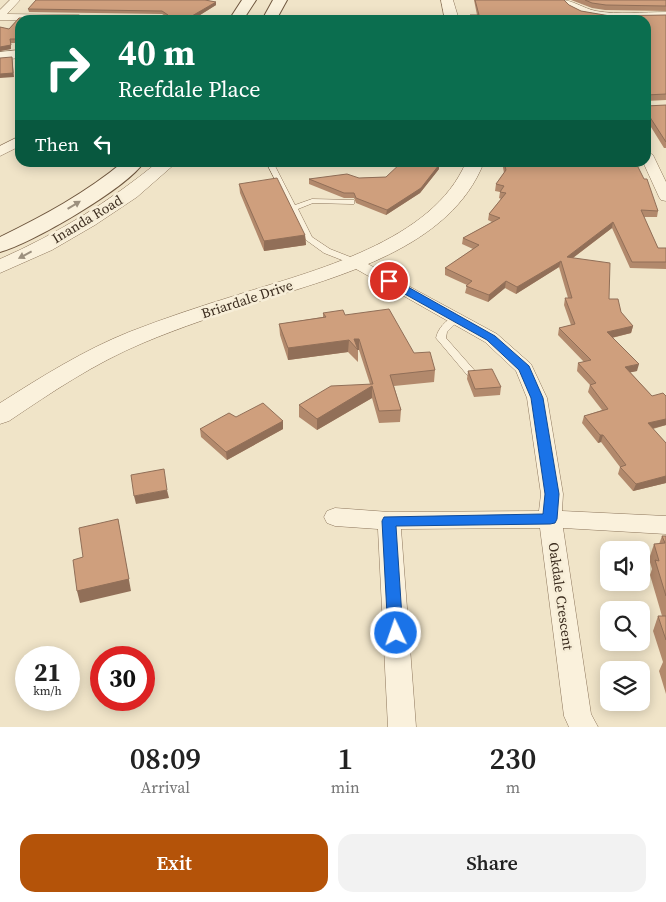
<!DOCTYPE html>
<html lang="en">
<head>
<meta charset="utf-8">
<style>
	:root { --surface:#fff; --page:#f2f2f2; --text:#222; --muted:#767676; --accent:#b45309 }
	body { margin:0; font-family:"Source Serif 4",serif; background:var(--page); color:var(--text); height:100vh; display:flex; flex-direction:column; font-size:19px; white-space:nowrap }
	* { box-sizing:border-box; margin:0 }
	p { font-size:16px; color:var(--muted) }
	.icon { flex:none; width:28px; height:28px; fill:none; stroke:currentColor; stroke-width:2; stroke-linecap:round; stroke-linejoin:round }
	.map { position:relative; height:727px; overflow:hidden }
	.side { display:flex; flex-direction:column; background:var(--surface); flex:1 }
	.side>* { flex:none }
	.top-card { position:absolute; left:15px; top:15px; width:636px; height:152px; border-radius:15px; box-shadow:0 2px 12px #0003; background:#0b6e4f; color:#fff; overflow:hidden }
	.fabs { position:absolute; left:600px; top:541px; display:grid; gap:10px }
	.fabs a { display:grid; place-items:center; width:50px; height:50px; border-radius:10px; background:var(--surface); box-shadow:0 2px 12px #0003; font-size:25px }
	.speed { position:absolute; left:15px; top:646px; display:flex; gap:10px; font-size:25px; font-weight:700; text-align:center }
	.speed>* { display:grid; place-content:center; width:65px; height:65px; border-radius:50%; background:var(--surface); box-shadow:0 2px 12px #0003; line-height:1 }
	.speed small { font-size:12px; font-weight:400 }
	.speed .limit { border:8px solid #d22; background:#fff; color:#111 }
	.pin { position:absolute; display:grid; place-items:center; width:42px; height:42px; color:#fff; margin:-21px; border:2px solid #fff; border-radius:50%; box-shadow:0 1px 5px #0007 }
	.me { position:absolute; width:55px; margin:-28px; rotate:357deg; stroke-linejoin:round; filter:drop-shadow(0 0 4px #0008) }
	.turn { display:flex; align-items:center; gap:18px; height:105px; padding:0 20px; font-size:22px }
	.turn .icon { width:65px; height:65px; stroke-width:2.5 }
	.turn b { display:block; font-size:35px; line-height:42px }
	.then { display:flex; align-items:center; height:48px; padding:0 20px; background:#0003; gap:10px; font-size:19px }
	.eta { display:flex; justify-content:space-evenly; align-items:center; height:85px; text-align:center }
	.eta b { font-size:30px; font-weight:600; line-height:35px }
	.action { display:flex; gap:10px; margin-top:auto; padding:10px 20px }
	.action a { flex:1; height:58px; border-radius:15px; background:var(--accent); color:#fff; font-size:20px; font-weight:600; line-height:58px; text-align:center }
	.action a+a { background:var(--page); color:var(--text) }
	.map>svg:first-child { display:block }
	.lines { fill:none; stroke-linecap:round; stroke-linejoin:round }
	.service-casing { stroke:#8d765c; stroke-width:1 }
	.minor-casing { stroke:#8d765c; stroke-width:1 }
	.tertiary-casing { stroke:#8d765c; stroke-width:1 }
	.secondary-casing { stroke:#6f573f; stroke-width:2 }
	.service { fill:#faf1dc; fill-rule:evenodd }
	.minor { fill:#faf1dc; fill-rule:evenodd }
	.tertiary { fill:#faf1dc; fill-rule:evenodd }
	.secondary { fill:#faf1dc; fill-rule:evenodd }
	.wall { fill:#b2896c }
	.shaded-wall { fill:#916f58 }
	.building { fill:#cf9f7d; stroke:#916f58 }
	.oneway { fill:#9c907e }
	.route { fill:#1a73e8; stroke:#114b97 }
	.labels { text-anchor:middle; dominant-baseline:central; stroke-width:5; stroke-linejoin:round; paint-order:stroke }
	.street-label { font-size:14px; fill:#3d2e20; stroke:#f7eed8 }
</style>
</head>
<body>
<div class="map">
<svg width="666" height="727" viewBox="0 0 666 727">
	<rect width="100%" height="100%" fill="#f0e4c8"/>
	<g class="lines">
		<g class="service-casing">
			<path id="service" d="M266,162H273L295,205L312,199L354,200V204H351L313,203L298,209L312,237L330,249L358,260L359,262L358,264H352L324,253L306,240Z
				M455,316L460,319L447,332L446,338L476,372L477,374L476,376H468L436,338C438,328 446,320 455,316Z"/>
		</g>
		<g class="minor-casing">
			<path id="minor" d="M10,0H20L7,14L79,15L84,18L83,20H0V10Z
				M560,0C574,0 582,8 596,11C619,15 643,12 666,12V18C635,19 582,26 560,0Z
				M20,136V146L0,156V146Z
				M646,151L653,155L666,182V201L661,200L659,197L643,162H646Z
				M355,257L497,334L531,364L547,398L563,494L562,511L666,516V534L563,528L591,714L598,727H569L564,716L540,528L401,529L416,727H388L378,529L335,526L327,523L324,517L327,511L335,508L389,512L539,511L541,494L527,398L516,371L485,342L349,265L347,262L349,259Z"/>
		</g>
		<g class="tertiary-casing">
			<path id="tertiary" d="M441,0H453L459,20H445Z
				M20,50V58L0,60V52Z
				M158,162H177L137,197L95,225L52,250L0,273V259C57,234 109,202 158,162Z
				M466,162H484C451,248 339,276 260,301C221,314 181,327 143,343C95,363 52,392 9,421L0,424V403C41,377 84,350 129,332C165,318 201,306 237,295C312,271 433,242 466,162Z"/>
		</g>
		<g class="secondary-casing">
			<path id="secondary" d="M242,0H256L243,20H229Z
				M273,0H287L276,20H262Z
				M123,162H144C127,188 31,244 0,252V237C43,216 86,193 123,162Z"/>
		</g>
		<use href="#service" class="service"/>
		<use href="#minor" class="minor"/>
		<use href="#tertiary" class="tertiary"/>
		<use href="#secondary" class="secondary"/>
	</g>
	<path class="wall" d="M36,0H205L216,2V5L192,20H20V43H11V49L0,51V27L9,29L19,18L167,17L162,14L29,12L28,9Z
		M474,0H564L569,5L581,11L610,16L666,15V100L646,101V20H469L470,15H477Z
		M571,0H666V11L605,10L592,8Z
		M666,105V148H664L646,119V106Z
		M502,162H625L658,211L657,217H644L658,248H666V269L630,268L612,228L573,258L633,326L631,333L612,338L637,371L630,372L652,396H666V425L653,429L666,443V483L633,491L618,474L620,467L601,442L598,443L582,423L584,416L602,410L588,392L590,385L577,371L578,363L584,362L558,335L559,328L571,325L564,305L565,298H568L559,267L516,294L505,288L488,302L465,293L467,285L445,275V268L473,249L462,244L463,238L492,222L488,220L489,214L501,199L499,198L500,192L495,191L496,184L504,173Z
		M439,169L420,193L386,215L356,203L354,198H344L309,184V179L359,178L386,177Z
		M239,184L305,235L306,245L264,251L240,193Z
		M323,313L345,315L414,353L435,370L434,382L394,386L401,410L400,422L379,423L372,398L317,430L299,417V405L370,384L359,350H358V362L348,352L288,360L280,335L279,324L323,317Z
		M468,371L501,387L500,395L474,397L467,379Z
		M236,417L283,421V429L227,460L201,437L200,429Z
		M662,536H666V694L659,671L663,662L653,631L658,616H662L650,575L652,569L649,559L654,544H659Z"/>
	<path class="shaded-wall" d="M216,2V5L192,20H185Z
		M10,39L11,49L0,51V47Z
		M12,57L14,77L0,78V74Z
		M439,165V169L420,193L386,215L387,210Z
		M613,222L612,228L566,263L567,257Z
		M305,235L306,245L264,251V241Z
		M561,261L559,267L516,294L517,287Z
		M506,281L505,288L488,302L489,295Z
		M633,326L631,333L606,339L607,332Z
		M354,339H359V350H358Z
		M349,340L348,352L288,360V348Z
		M639,364L637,371L623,374L625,367Z
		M372,386V398L317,430V419Z
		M666,419V425L646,430L648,423Z
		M283,421V429L227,460L226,452Z
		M600,435H603L601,442L598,443Z
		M666,476V483L633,491L636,484Z
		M167,490L169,498L136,504L134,496Z
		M118,519L131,591L80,603L77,591Z"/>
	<path class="building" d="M36,0H205L216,2L185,20H163L160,19V20H20V39H10L11,45L0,47V27L9,29L19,18L167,17L168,15L162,11L28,9Z
		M475,0H564L569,5L581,11L610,16L666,15V94L646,95V20H471L470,15H479Z
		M585,0H666V6L606,5L592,3Z
		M12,57L13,73L0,74V58Z
		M666,105V142L646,111V106Z
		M402,162H431L439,165L421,188L387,210L356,198L354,193H344L309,179L347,174L359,178L386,177Z
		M504,162H625L626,165H637L644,179H647L658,211L641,210L658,248H666V262H632L613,222L567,257L610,263L609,299H618L621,312L633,326L607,332L639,364L625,367L652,396L663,393L666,396V419L648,423L666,443V476L636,484L620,467L626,465L603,435H600L584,416L608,409L590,385L596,383L578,363L591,360L559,328L575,324L565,298H572L561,261L517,287L506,281L489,295L466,286L472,281L445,268L479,245L463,238L500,218L489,214L506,193L500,192L504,186L496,184L506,170Z
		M277,178L305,235L264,241L239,184Z
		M389,309L414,353L430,352L435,370L390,375L401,410L379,411L372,386L317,419L299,405L331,386L373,384L359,339H354L358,350L349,340L288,348L279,324L326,317L323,313L343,310L345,315Z
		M492,369L501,387L475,389L468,371Z
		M263,403L283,421L226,452L200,429L229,413L236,417Z
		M164,469L167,490L134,496L131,475Z
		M118,519L129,579L77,591L73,560L83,557L79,528Z
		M662,536H666V596L655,560L659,561L654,544L665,543Z
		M658,616H666V640Z"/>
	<defs><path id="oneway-solid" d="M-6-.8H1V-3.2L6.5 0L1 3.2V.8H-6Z" transform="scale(1.25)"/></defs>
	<g class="oneway">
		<use href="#oneway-solid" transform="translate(74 205) rotate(-31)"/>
		<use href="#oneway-solid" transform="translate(25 255) rotate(152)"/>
	</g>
	<path class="route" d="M385,278H392L495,336L529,366L543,398L559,494L557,519L555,523L550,524L396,526L403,633L401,638L396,640L390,638L388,633L382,521L384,517L543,514L545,494L531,398L519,370L487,340L385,283Z"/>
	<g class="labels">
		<g class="street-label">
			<text transform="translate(87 219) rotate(-31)">Inanda Road</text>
			<text transform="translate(247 299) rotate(-18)">Briardale Drive</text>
			<text transform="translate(561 596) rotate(82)">Oakdale Crescent</text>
		</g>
	</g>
</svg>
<div class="fabs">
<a><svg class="icon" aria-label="sound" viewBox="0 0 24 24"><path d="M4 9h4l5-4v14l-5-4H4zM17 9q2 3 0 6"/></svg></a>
<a><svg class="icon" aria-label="search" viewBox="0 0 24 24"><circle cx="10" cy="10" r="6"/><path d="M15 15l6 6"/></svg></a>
<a><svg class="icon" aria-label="layers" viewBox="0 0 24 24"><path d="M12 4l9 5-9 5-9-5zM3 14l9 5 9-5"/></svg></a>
</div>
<div class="speed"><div>21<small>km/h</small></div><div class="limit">30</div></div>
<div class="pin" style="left:389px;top:281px;background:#d93025"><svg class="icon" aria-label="arrive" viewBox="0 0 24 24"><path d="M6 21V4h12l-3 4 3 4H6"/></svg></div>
<svg class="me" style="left:396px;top:633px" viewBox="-20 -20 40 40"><circle r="17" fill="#1a73e8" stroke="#fff" stroke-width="3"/><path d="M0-11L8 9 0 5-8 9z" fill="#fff"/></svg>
<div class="top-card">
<div class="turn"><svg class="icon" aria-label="right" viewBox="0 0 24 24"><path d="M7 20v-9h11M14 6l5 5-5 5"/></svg><div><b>40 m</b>Reefdale Place</div></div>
<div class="then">Then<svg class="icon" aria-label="left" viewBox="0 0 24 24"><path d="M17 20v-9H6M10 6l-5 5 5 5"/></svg></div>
</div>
</div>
<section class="side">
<div class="eta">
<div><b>08:09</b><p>Arrival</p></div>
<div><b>1</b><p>min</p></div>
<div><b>230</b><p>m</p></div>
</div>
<div class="action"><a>Exit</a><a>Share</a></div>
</section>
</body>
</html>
